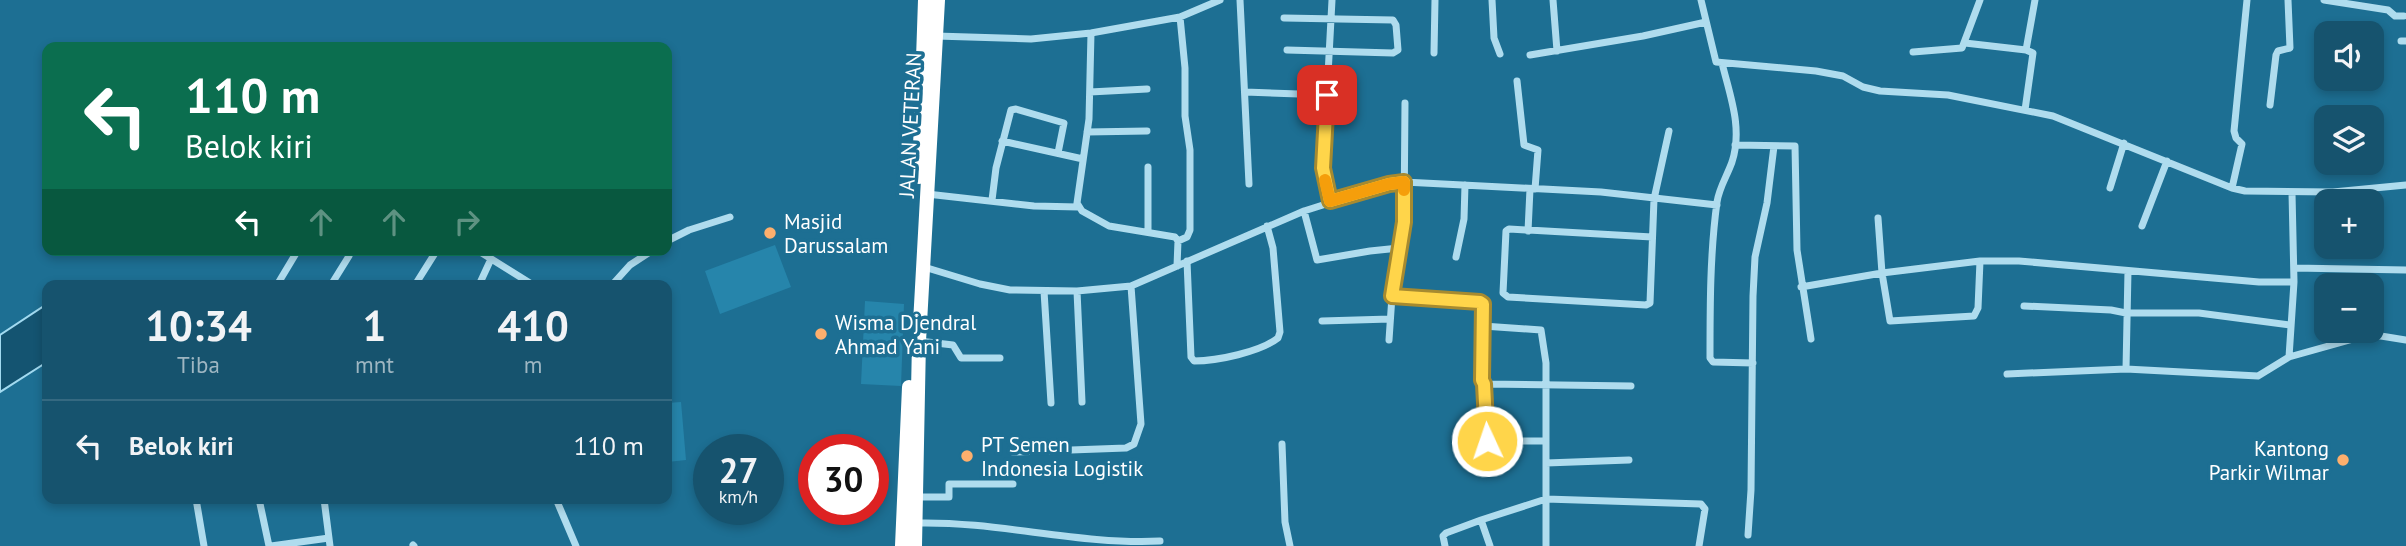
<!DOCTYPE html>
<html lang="id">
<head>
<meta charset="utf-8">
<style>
	:root { --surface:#16536e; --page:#235d76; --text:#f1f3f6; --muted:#9eb6c2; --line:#356981 }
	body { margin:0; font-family:"PT Sans",sans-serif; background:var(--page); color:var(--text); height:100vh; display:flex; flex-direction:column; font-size:26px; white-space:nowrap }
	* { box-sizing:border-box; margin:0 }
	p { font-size:23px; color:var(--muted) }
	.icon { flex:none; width:38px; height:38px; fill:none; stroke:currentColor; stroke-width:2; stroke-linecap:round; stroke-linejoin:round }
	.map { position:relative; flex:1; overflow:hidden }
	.sheet { position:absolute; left:42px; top:280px; width:630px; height:224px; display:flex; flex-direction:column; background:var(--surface); border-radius:14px; box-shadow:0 4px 10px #0003 }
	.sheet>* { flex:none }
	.guide { position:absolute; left:42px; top:42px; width:630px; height:214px; border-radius:14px; box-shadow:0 4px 10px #0003; background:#0b6e4f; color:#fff; overflow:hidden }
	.fabs { position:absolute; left:2314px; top:21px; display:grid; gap:14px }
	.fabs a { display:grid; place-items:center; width:70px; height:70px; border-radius:14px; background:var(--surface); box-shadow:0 4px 10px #0003; font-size:35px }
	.speed { position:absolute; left:693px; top:434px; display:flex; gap:14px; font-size:35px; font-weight:700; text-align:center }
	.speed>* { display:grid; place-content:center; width:91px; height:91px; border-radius:50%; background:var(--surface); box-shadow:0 4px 10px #0003; line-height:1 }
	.speed small { font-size:18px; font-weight:400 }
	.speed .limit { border:10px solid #d22; background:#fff; color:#111 }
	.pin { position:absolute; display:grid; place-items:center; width:60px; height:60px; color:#fff; margin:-30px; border-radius:14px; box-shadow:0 4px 10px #0006 }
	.me { position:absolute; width:77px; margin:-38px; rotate:357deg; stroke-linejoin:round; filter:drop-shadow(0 0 5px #0008) }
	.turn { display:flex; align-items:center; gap:24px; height:147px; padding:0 28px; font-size:32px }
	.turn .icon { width:91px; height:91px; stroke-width:2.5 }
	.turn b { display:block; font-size:49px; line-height:60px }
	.lanes { display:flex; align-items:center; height:66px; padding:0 28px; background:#0003; justify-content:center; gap:35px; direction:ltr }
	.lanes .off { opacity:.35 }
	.eta { display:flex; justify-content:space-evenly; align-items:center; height:119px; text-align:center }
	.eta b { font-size:42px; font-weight:700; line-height:49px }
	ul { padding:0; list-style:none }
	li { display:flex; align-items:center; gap:21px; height:91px; padding:0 28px; border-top:2px solid var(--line) }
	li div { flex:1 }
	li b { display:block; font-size:26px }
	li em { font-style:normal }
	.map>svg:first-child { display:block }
	.green { fill:#2685ab }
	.water { fill:#145471; stroke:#a2daf0; stroke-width:2 }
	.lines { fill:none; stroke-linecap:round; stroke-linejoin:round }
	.street { stroke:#afdcee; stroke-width:7 }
	.highway { stroke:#fff; stroke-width:14 }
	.route-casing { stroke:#a68a30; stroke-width:18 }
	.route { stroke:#ffd54a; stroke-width:12 }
	.slow { stroke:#f59e0b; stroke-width:12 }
	.poi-dot { fill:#fdaf6d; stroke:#1d6f93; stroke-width:2.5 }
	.labels { text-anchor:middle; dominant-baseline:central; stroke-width:7; stroke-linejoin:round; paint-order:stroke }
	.street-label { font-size:21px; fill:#fff; stroke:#1d6f93 }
	.poi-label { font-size:21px; fill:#fff; stroke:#1d6f93; text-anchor:start }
</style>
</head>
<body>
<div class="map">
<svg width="2406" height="546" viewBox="0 0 2406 546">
	<rect width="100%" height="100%" fill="#1d6f93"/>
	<path class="green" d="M775,245L791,287L720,314L705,271Z
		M865,301L904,304L901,386L861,384Z
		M681,402L686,460L667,462V403Z"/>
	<path class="water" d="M44,306L47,311V362L0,392V335Z"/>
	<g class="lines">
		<path class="street" d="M1240,0L1249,184
			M1492,0L1494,38L1500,54
			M1553,0L1557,51
			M1701,0L1716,62L1816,71L1843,76L1863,87L1880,91L1948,95L2053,116L2232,188L2245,191L2333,192L2406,185
			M2324,0L2388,10L2395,16H2404
			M1284,18L1393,20L1396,25L1398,50L1393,53L1287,50
			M1091,33L1089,119L1077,203L1082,211L1109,226L1175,237L1178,241L1177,266
			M936,36L1031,39L1091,33L1180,17L1220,0
			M2401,41H2406
			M1965,43L2026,50L2033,53L2025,110
			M2026,50L2035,0
			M1913,52L1962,48L1980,0
			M1434,53L1435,0
			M1530,55L1643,36L1706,22
			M1722,63C1730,96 1743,128 1732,162C1727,176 1719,188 1717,202C1710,253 1710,306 1710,358L1713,362L1753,363
			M1517,81L1524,145L1538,150L1535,189
			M1090,92L1147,89
			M1245,92L1327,95
			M1405,103L1404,222L1392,296L1481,302L1484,306L1483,326L1541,330L1546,363V546
			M2270,105L2276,55L2278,51L2290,48L2288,0
			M1087,132L1147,131
			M1002,141L1083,159
			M1735,145L1795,146L1797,250L1811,339
			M1148,167V232
			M2110,188L2124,143
			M2232,188L2242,144L2236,138L2234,131L2247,0
			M927,194L1034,206L1078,207
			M992,200L996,168L1011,110L1016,109L1064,123L1058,153
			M1330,201L1323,168L1332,0
			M1304,211L1317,260L1370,251L1399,248
			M1878,218L1882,273L1980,261H2019L2259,282H2294
			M2142,226L2167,161
			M1528,231L1530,189
			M1652,237L1509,229L1506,231L1503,293L1508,297L1646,305L1650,303L1654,199L1669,131
			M667,241L689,230L730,217
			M1178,241L1187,237L1190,230V150L1185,116V68L1180,17
			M477,250L533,285
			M1456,257L1464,219L1465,185
			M1187,261L1191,357L1194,361C1217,361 1260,352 1278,338L1280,332L1273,248L1267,226
			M924,267L980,284L1010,290L1077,291L1131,286L1304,211L1389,184L1404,182L1601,192L1717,205
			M2294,268L2406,270
			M277,285L298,250
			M331,285L349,256
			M415,285L437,250
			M479,285L491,259
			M612,285L630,265L653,250
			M1801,287L1882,273L1890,321L1974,316L1978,308L1980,261
			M1044,291L1051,403
			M1077,291L1082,402
			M2024,306L2111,310L2126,313H2199L2290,325
			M1322,321L1390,319
			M1483,326L1482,380L1484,384L1631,386
			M1389,340L1392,296
			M919,341L953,345L961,358H1000
			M2289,357L2294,282L2292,193
			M2126,369L2128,271
			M2007,374L2126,369L2258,376L2289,357L2364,336H2381L2406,340
			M1484,384L1487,441
			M1478,441H1546
			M1282,444L1285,522L1290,546
			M1013,452L1126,448L1134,444L1141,424L1131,286
			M1546,463L1629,460
			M917,497H949V484H1013
			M196,499L204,546
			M259,499L269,546
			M324,499L330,546
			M556,499L576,546
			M916,523C998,521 1078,545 1160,541
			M1748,535L1751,490L1753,296L1755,257L1767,203L1774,146
			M413,545L414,546
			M271,546L329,538
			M1445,546L1443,536L1446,533L1481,520
			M1490,546L1481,520L1546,499L1701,504L1705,509L1699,546"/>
		<path class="highway" d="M919,177L925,0
			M902,546L909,387
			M915,546L919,341L938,0"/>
	</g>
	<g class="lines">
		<g class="route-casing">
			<path id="route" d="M1327,95L1323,168L1330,201L1389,184L1404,182V222L1392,296L1480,302L1483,304L1482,380L1484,384L1487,441"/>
		</g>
		<use href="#route" class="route"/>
		<path class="slow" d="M1325,180L1330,201L1389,184L1404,182V190"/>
	</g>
	<g class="poi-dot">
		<circle cx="770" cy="233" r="7"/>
		<circle cx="821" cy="334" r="7"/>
		<circle cx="967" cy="456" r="7"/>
		<circle cx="2343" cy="460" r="7"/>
	</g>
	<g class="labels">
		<g class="street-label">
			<text transform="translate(910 125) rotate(-87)">JALAN VETERAN</text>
		</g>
		<g class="poi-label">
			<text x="784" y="221">Masjid<tspan x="784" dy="24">Darussalam</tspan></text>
			<text x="835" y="322">Wisma Djendral<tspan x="835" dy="24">Ahmad Yani</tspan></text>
			<text x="981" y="444">PT Semen<tspan x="981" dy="24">Indonesia Logistik</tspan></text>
			<text x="2329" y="448" text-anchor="end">Kantong<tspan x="2329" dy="24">Parkir Wilmar</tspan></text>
		</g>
	</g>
</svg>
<div class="fabs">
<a><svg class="icon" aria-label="sound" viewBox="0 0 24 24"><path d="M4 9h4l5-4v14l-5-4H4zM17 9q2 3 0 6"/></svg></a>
<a><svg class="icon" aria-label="layers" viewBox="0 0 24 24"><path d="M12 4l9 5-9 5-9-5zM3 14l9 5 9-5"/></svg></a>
<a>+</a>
<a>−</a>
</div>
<div class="speed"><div>27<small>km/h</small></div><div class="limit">30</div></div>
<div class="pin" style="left:1327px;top:95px;background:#d93025"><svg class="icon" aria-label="arrive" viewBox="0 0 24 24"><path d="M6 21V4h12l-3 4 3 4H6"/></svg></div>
<svg class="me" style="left:1487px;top:441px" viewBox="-20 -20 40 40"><circle r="17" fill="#ffd54a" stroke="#fff" stroke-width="3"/><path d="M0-11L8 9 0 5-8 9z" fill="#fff"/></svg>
<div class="guide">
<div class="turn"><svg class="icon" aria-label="left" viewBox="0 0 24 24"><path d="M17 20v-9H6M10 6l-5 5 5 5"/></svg><div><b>110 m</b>Belok kiri</div></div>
<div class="lanes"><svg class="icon" aria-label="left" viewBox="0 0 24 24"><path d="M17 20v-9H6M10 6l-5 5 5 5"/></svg><svg class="icon off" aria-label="ahead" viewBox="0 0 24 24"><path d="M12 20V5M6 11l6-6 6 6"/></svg><svg class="icon off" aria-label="ahead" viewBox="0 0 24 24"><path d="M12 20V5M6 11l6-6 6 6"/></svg><svg class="icon off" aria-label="right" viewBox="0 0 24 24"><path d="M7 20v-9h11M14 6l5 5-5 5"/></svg></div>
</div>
<section class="sheet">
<div class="eta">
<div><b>10:34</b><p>Tiba</p></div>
<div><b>1</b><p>mnt</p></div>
<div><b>410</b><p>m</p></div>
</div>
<ul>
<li><svg class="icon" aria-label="left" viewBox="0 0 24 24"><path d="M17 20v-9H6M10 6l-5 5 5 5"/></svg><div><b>Belok kiri</b></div><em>110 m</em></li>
</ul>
</section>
</div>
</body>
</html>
